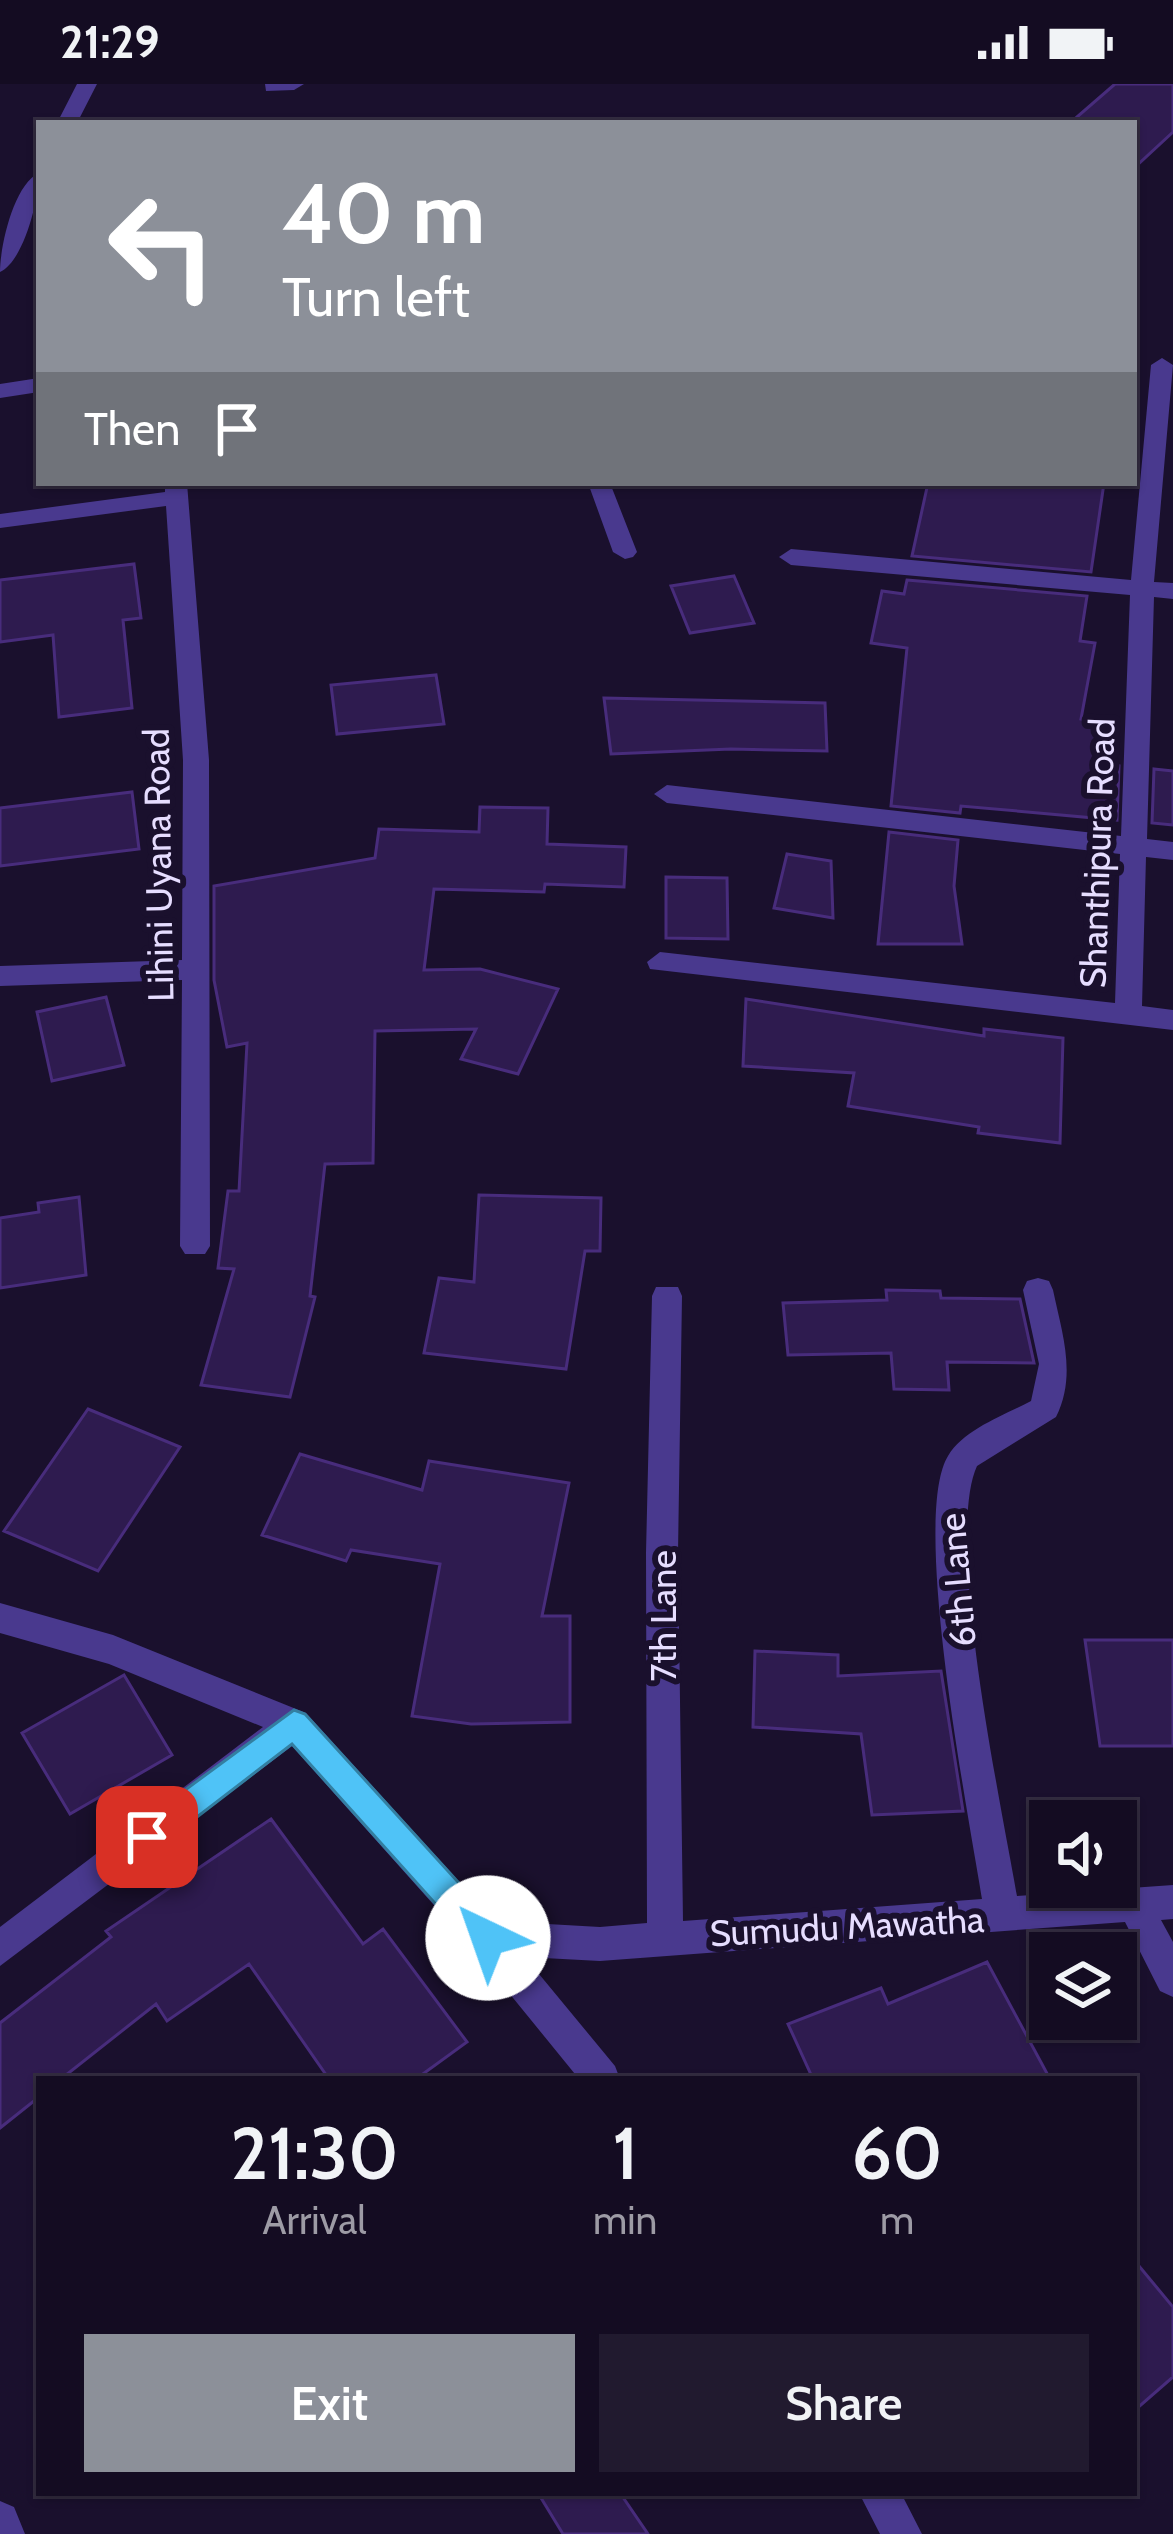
<!DOCTYPE html>
<html lang="en">
<head>
<meta charset="utf-8">
<style>
	:root { --surface:#140c22; --page:#211a2f; --text:#f1f3f6; --muted:#9d9ba5; --line:#332c40; --accent:#8c9099 }
	body { margin:0; font-family:Cabin,sans-serif; background:var(--page); color:var(--text); height:100vh; display:flex; flex-direction:column; font-size:45px; white-space:nowrap }
	* { box-sizing:border-box; margin:0 }
	p { font-size:39px; color:var(--muted) }
	.icon { flex:none; width:66px; height:66px; fill:none; stroke:currentColor; stroke-width:2; stroke-linecap:round; stroke-linejoin:round }
	.map { position:relative; flex:1; overflow:hidden }
	.details { position:absolute; left:36px; top:1992px; width:1101px; height:420px; display:flex; flex-direction:column; background:var(--surface); border-radius:0px; box-shadow:0 3px 9px #0004,0 0 0 3px var(--line) }
	.details>* { flex:none }
	.banner { position:absolute; left:36px; top:36px; width:1101px; height:366px; border-radius:0px; box-shadow:0 3px 9px #0004,0 0 0 3px var(--line); background:#8c9099; color:#fff; overflow:hidden }
	.fabs { position:absolute; left:1029px; top:1716px; display:grid; gap:24px }
	.fabs a { display:grid; place-items:center; width:108px; height:108px; border-radius:0px; background:var(--surface); box-shadow:0 3px 9px #0004,0 0 0 3px var(--line); font-size:60px }
	.pin { position:absolute; display:grid; place-items:center; width:102px; height:102px; color:#fff; margin:-51px; border-radius:24px; box-shadow:0 6px 18px #0006 }
	.me { position:absolute; width:132px; margin:-66px; rotate:318deg; stroke-linejoin:round; filter:drop-shadow(0 0 9px #0008) }
	.turn { display:flex; align-items:center; gap:42px; height:252px; padding:0 48px; font-size:54px }
	.turn .icon { width:156px; height:156px; stroke-width:2.5 }
	.turn b { display:block; font-size:84px; line-height:102px }
	.then { display:flex; align-items:center; height:114px; padding:0 48px; background:#0003; gap:24px; font-size:45px }
	.eta { display:flex; justify-content:space-evenly; align-items:center; height:204px; text-align:center }
	.eta b { font-size:72px; font-weight:600; line-height:84px }
	.action { display:flex; gap:24px; margin-top:auto; padding:24px 48px }
	.action a { flex:1; height:138px; border-radius:0px; background:var(--accent); color:#fff; font-size:48px; font-weight:600; line-height:138px; text-align:center }
	.action a+a { background:var(--page); color:var(--text) }
	.status { display:flex; justify-content:space-between; align-items:center; height:84px; padding:0 60px; background:var(--surface); direction:ltr }
	.status svg { height:33px; fill:currentColor }
	.map>svg:first-child { display:block }
	.building { fill:#2e1b4f; stroke:#482c7c; stroke-width:3 }
	.lines { fill:none; stroke-linecap:round; stroke-linejoin:round }
	.minor { fill:#49398e; fill-rule:evenodd }
	.route { fill:#4fc3f7; stroke:#337fa1; stroke-width:3 }
	.labels { text-anchor:middle; dominant-baseline:central; stroke-width:12; stroke-linejoin:round; paint-order:stroke }
	.street-label { font-size:36px; fill:#e6ddff; stroke:#1a102d }
</style>
</head>
<body>
<div class="status"><b>21:29</b><svg viewBox="0 0 49 12"><path d="M0 12V9h3v3zM5 12V6h3v6zM10 12V3h3v9zM15 12V0h3v12zM26 1h20v11H26zM47 4h2v5h-2z"/></svg></div>
<div class="map">
<svg width="1173" height="2450" viewBox="0 0 1173 2450">
	<rect width="100%" height="100%" fill="#1a102d"/>
	<path class="building" d="M1115,0H1173V48L1134,84V39H1070Z
		M928,399H1104L1091,488L912,472Z
		M134,480L141,534L123,536L132,624L59,633L53,551L0,558V496Z
		M734,492L754,539L690,549L671,502Z
		M907,496L1087,512L1080,557L1095,559L1081,635L1097,637L1095,680L1119,682L1117,736L961,722L960,729L891,722L907,564L871,559L882,507L904,510Z
		M436,591L444,640L337,650L331,601Z
		M604,614L825,619L827,667L731,665L611,670Z
		M1154,685L1173,687V741L1152,739Z
		M132,708L139,765L0,782V724Z
		M480,723L548,724L547,760L626,763L624,803L545,800L544,808L434,805L424,886L480,885L558,905L518,990L461,975L476,945L375,947L373,1079L325,1080L310,1212L315,1213L290,1313L201,1301L234,1185L218,1184L228,1107H239L247,959L227,963L214,896V802L375,774L379,745L479,748Z
		M889,748L958,756L954,802L962,860H878Z
		M787,770L831,777L833,834L774,824Z
		M666,793L727,794L728,855L666,854Z
		M106,913L124,981L52,997L37,928Z
		M746,915L984,952V945L1063,954L1060,1059L978,1049L979,1043L848,1022L854,989L743,982Z
		M479,1111L601,1114L600,1167H585L566,1285L424,1269L439,1194L474,1198Z
		M79,1113L86,1191L0,1204V1134L39,1128L38,1119Z
		M886,1206L940,1207L941,1214L1020,1215L1034,1279L947,1278L949,1306L894,1305L891,1269L788,1271L783,1219L887,1216Z
		M88,1325L180,1363L98,1487L4,1447Z
		M300,1370L422,1406L429,1377L569,1399L542,1532H570V1638L471,1640L412,1632L440,1480L351,1466L346,1477L262,1451Z
		M1085,1556H1173V1662H1100Z
		M755,1567L838,1571V1592L941,1587L963,1727L872,1731L861,1650L753,1643Z
		M124,1591L172,1671L70,1730L22,1649Z
		M271,1735L363,1860L383,1845L467,1958L416,1995H329L249,1880L167,1937L156,1920L61,1995H39V2013L0,2044V1939L111,1853L106,1847Z
		M987,1878L1050,1995H813L788,1940L881,1904L888,1920Z
		M1134,2176L1173,2223V2293L1134,2327Z
		M538,2409H620L648,2450H563Z"/>
	<g class="lines">
		<path class="minor" d="M77,0H97L77,39H57Z
			M265,0H304L294,6L266,7Z
			M39,89C39,115 24,177 0,188C0,162 14,100 39,89Z
			M1162,274L1173,281L1154,498L1173,499V515L1154,513L1147,755L1173,758V776L1146,773L1142,922L1173,926V946L650,885L647,878L660,868L1115,919L1120,770L667,719L654,710L667,701L1121,752L1130,511L791,481L779,473L791,465L1131,496L1151,281Z
			M39,294V308L0,314V300Z
			M165,399H187L209,676L210,1162L205,1170H185L180,1162L182,896L0,902V882L182,876L183,676L166,422L0,444V430L165,408Z
			M588,399H610L637,468L633,473L625,475L613,468Z
			M1038,1194L1049,1197L1053,1206C1062,1249 1077,1291 1056,1333L977,1382C944,1454 1002,1725 1017,1812L1173,1801V1835L1161,1836L1173,1858V1913L1160,1907L1125,1838L600,1877L525,1873L615,1982L620,1995H579L474,1866L292,1662L0,1882V1843L263,1643L109,1580L0,1549V1519L113,1551L306,1629L495,1837L600,1843L647,1839L646,1469L652,1212L656,1203H678L682,1212L678,1469L683,1837L982,1815C969,1733 910,1434 948,1372C964,1345 1005,1331 1031,1317L1039,1280L1023,1206L1027,1197Z
			M859,2409H901L922,2450H880Z
			M0,2417L14,2423L25,2450H0Z"/>
	</g>
	<path class="route" d="M294,1626L305,1630L499,1843L504,1854L499,1865L488,1870L476,1865L292,1660L158,1763L147,1768L136,1763L131,1753L136,1742Z"/>
	<g class="labels">
		<g class="street-label">
			<text transform="translate(1097 769) rotate(-88)">Shanthipura Road</text>
			<text transform="translate(158 781) rotate(-91)">Lihini Uyana Road</text>
			<text transform="translate(957 1496) rotate(-95)">6th Lane</text>
			<text transform="translate(663 1532) rotate(-90)">7th Lane</text>
			<text transform="translate(847 1842) rotate(-3)">Sumudu Mawatha</text>
		</g>
	</g>
</svg>
<div class="fabs">
<a><svg class="icon" aria-label="sound" viewBox="0 0 24 24"><path d="M4 9h4l5-4v14l-5-4H4zM17 9q2 3 0 6"/></svg></a>
<a><svg class="icon" aria-label="layers" viewBox="0 0 24 24"><path d="M12 4l9 5-9 5-9-5zM3 14l9 5 9-5"/></svg></a>
</div>
<div class="pin" style="left:147px;top:1753px;background:#d93025"><svg class="icon" aria-label="arrive" viewBox="0 0 24 24"><path d="M6 21V4h12l-3 4 3 4H6"/></svg></div>
<svg class="me" style="left:488px;top:1854px" viewBox="-20 -20 40 40"><circle r="19" fill="#fff"/><path d="M0-13L10 11 0 6-10 11z" fill="#4fc3f7"/></svg>
<div class="banner">
<div class="turn"><svg class="icon" aria-label="left" viewBox="0 0 24 24"><path d="M17 20v-9H6M10 6l-5 5 5 5"/></svg><div><b>40 m</b>Turn left</div></div>
<div class="then">Then<svg class="icon" aria-label="arrive" viewBox="0 0 24 24"><path d="M6 21V4h12l-3 4 3 4H6"/></svg></div>
</div>
<section class="details">
<div class="eta">
<div><b>21:30</b><p>Arrival</p></div>
<div><b>1</b><p>min</p></div>
<div><b>60</b><p>m</p></div>
</div>
<div class="action"><a>Exit</a><a>Share</a></div>
</section>
</div>
</body>
</html>
